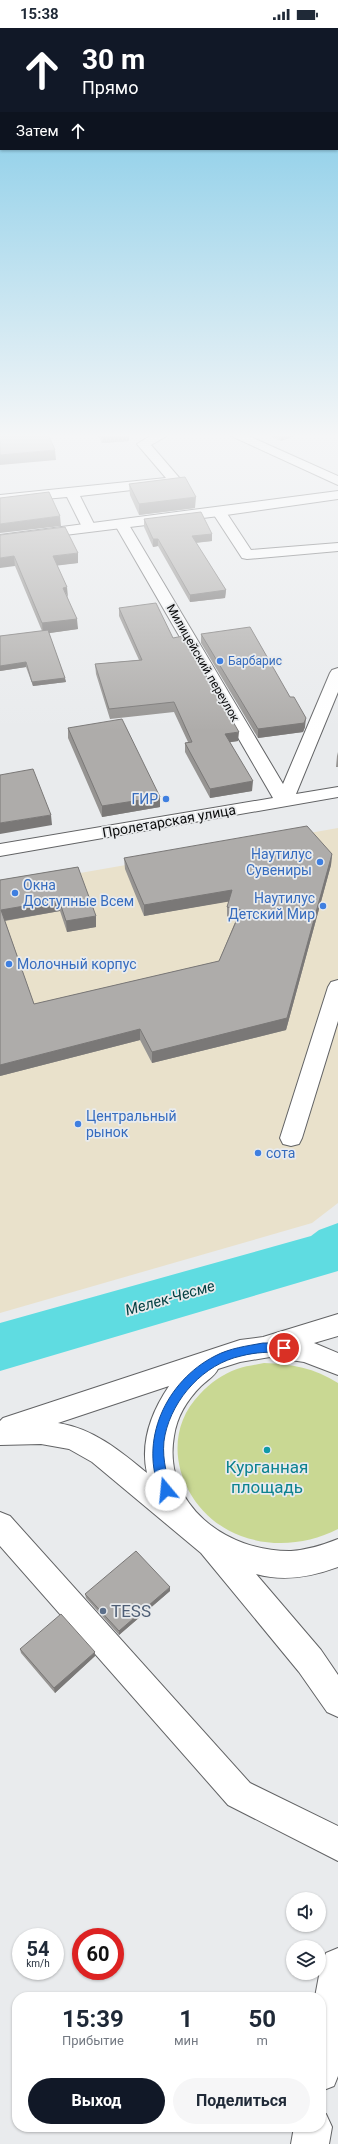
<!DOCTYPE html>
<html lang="ru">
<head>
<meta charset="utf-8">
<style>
	:root { --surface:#fff; --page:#f6f6f7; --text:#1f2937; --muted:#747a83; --accent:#111827 }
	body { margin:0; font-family:Roboto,sans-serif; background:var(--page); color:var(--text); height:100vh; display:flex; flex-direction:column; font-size:15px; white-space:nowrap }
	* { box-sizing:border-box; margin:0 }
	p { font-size:13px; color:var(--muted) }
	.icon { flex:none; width:22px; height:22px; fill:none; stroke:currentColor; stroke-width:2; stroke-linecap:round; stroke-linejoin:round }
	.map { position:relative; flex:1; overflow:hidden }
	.side { position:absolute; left:12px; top:1964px; width:314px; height:140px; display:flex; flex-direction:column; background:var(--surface); border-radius:16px; box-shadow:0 1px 3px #0004 }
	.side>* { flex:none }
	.guide { position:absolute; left:0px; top:0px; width:338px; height:122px; box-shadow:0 1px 3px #0004; background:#111827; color:#fff; overflow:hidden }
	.fabs { position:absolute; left:286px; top:1864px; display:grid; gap:8px }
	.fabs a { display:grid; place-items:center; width:40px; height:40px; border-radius:50%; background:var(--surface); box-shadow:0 1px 3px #0004; font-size:20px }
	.speed { position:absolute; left:12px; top:1900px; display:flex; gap:8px; font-size:20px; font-weight:700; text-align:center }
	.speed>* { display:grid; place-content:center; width:52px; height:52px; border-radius:50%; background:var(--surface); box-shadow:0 1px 3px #0004; line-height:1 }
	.speed small { font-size:10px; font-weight:400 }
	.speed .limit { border:6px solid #d22; background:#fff; color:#111 }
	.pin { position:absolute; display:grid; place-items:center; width:34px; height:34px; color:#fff; margin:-17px; border:2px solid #fff; border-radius:50%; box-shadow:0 1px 4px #0007 }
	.me { position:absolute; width:44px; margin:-22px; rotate:343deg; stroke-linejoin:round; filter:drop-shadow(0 0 3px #0008) }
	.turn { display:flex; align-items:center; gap:14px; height:84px; padding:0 16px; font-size:18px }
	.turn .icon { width:52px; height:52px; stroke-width:2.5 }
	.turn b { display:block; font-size:28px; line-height:34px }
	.then { display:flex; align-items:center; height:38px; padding:0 16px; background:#0003; gap:8px; font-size:15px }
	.eta { display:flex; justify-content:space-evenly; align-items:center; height:68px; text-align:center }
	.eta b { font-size:24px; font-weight:700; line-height:28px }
	.action { display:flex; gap:8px; margin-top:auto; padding:8px 16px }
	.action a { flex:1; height:46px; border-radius:24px; background:var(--accent); color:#fff; font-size:16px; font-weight:700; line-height:46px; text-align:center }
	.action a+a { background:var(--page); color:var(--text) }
	.status { display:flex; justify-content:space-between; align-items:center; height:28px; padding:0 20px; background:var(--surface); direction:ltr }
	.status svg { height:11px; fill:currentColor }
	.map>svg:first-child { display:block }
	.commercial { fill:#e9e1cb }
	.green { fill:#c9d893 }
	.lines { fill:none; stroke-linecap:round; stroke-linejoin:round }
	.river { fill:#5fdce1; fill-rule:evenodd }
	.minor-casing { stroke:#626365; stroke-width:2 }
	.major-casing { stroke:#626365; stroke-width:2 }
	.minor { fill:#fff; fill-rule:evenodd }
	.major { fill:#fff; fill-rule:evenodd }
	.wall { fill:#969492 }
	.shaded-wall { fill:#7a7877 }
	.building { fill:#aeacaa; stroke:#7a7877 }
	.route { fill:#1a73e8; stroke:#114b97 }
	.shop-dot { fill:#3f7fe0; stroke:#e9ebed; stroke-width:1.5 }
	.culture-dot { fill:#0f9aa8; stroke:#e9ebed; stroke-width:1.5 }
	.service-dot { fill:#5c6f8a; stroke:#e9ebed; stroke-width:1.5 }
	.labels { text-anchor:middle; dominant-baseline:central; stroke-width:3.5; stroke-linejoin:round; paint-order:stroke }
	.far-shop-label { font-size:12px; fill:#366cbe; stroke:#e9ebed; text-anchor:start }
	.far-street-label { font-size:12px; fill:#0b0c0d; stroke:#e9ebed }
	.shop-label { font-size:14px; fill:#366cbe; stroke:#e9ebed; text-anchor:start }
	.street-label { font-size:14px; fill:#0b0c0d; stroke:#e9ebed }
	.water-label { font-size:15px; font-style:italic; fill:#034042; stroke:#e9ebed }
	.near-culture-label { font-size:17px; fill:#0d838f; stroke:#e9ebed }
	.near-service-label { font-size:17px; fill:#4e5e75; stroke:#e9ebed; text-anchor:start }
</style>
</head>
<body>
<div class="status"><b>15:38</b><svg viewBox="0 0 49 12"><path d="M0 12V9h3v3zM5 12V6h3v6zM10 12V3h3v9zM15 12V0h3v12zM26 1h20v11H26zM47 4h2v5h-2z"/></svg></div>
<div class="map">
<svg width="338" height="2116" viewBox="0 0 338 2116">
	<rect width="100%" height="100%" fill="#e9ebed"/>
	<path class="commercial" d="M338,800V1175L312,1195L0,1285V859Z"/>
	<path class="green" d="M264,1335C291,1336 315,1340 338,1355V1501C308,1516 274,1520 241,1508C184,1487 154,1413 200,1366C210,1355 223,1346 237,1341C246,1338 255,1337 264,1335Z"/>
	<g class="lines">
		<path class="river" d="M338,1195V1243L0,1343V1295L311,1208L319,1202Z"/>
		<g class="minor-casing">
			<path id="minor" d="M153,406H170L151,417L182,453L175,457L80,468L96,500L94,503H84L67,469L0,475V467L166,450L137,416Z
				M219,480L224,481L251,522L338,515V523L247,531L242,530L212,484Z
				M122,493L129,497L283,756L330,645L332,642L338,640V664L296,766L338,759V769L0,828V816L273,770L115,497Z
				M338,952V993L302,1110L299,1116L291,1118L283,1116L280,1110L328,959L331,954Z
				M0,1484L10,1488L250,1755L338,1798V1833L228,1777L0,1518Z"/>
		</g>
		<g class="major-casing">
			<path id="major" d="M227,406H244L338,448V457Z
				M338,463V471L219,488L0,515V507Z
				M338,1286V1308L314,1315L338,1325V1347L304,1334L270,1329L240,1334L218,1341C214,1349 207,1352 201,1358C187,1372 177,1388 174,1408C162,1477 227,1524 291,1523C307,1522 323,1517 338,1511V1539C311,1549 284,1554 256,1546L321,1622L338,1647V1689L327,1684L299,1644L201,1525L92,1434L69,1421L41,1416L0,1417V1393L3,1390L240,1312L263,1309ZM169,1358C152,1383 140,1414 147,1445C119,1422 94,1401 58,1395Z
				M338,1920V2048L334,2058L321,2063V1969H315L321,1937L326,1925Z
				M321,2084L326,2086L332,2099L329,2116H291L294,2099H321Z"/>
		</g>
		<use href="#minor" class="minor"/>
		<use href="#major" class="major"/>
	</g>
	<path class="wall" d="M97,406H129V413L102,415Z
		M265,406H300L281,413Z
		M129,456L195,480L139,487L130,467Z
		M144,491L212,506V513L196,515L226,562L225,570L190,574L158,518L153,519L144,499Z
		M0,507L78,535L57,537L78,601L49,605L66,654L33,658L26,639L0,643V608L42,603L15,538Z
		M119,580L173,610L238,713L230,714L252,763L210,770L185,724V715L188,714L174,684L110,691L96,646L95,636L139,632L119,588Z
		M201,606L305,699L303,704L258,710L201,615Z
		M68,700L160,769V779L102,789L68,710Z
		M338,724V739H336L337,728Z
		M332,826L331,837L286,1002L152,1035L140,1012L0,1048V852L78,839L96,899L67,904L60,883L5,893L34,976L219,933L236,892L227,890V879L229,873L144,888L125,841L124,830Z
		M170,1563L119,1607L86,1570L85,1566Z
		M20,1621L95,1628L55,1665L21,1625Z"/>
	<path class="shaded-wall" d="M102,406H129V413L102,415Z
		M282,406H300L281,413Z
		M55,422L56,432L0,437V427Z
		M196,469L195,480L139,487V476Z
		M60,488L61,498L0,505V496Z
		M212,506V513L192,515V508Z
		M153,511H158V518L153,519Z
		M78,525V535L54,538L53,528Z
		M14,528L15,538L0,540V530Z
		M67,559L68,569L63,560Z
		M226,562L225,570L190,574V567Z
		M77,591L78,601L43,606L42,595Z
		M26,634V639L0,643V638Z
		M65,650L66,654L33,658L32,654Z
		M306,690L305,699L303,704L258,710V701Z
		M239,704L238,713L225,715V706Z
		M253,753L252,763L210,770V761Z
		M160,769V779L102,789V778Z
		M51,787L52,797L0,806V795Z
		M332,826L331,837L286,1002L152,1035V1024Z
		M232,862V873L144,888V877Z
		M59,872L60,883L2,893L1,882Z
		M96,888V899L67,904L66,893Z
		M140,1001V1012L0,1048V1037Z
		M170,1559V1563L119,1607V1603Z
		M95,1624V1628L55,1665L54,1660Z"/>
	<path class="building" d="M0,406H48L55,422L0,427Z
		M185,449L196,469L139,476L129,456Z
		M49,464L60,488L0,496V470Z
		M201,484L212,506L192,508L226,562L190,567L158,511H153L144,491Z
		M65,499L78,525L53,528L67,559L63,560L77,591L42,595L14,528L0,530V507Z
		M156,575L173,610L183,608L239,704L225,706L253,753L210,761L185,715L192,714L174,674L109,681L95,636L142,632L119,580Z
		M250,599L290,669H294L306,690L304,695L258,701L201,606Z
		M48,602L65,650L32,654L26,634L0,638V608Z
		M122,691L160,769L102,778L68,700Z
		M33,741L51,787L0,795V747Z
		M307,798L332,826L287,990L152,1024L140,1001L0,1037V852L78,839L96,888L66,893L59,872L1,882L34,976L219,933L241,882L227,879L232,862L144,877L124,830Z
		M136,1523L170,1559L119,1603L85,1566Z
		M61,1586L95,1624L54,1660L20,1621Z"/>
	<linearGradient id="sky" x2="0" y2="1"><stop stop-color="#71c4e5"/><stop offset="0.58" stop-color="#f5f6f7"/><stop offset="1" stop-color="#f5f6f7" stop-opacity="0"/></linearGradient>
	<rect width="338" height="703" fill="url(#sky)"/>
	<path class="route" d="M263,1315H284L289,1320L284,1324C270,1324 256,1324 241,1328C204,1336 173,1370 165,1407C161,1425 166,1445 171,1462L170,1465L166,1467L161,1465C138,1413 166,1353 215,1328C230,1320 247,1318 263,1315Z"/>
	<g class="shop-dot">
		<circle cx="220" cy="633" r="4"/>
		<circle cx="166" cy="771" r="4"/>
		<circle cx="320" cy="834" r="4"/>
		<circle cx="15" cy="865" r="4"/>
		<circle cx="323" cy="878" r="4"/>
		<circle cx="9" cy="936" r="4"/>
		<circle cx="78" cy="1096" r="4"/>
		<circle cx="258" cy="1125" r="4"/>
	</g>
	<circle class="culture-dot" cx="267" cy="1422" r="4"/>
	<circle class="service-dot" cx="103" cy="1583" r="4"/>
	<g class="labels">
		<g class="far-shop-label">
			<text x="228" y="633">Барбарис</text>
		</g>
		<g class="far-street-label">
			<text transform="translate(203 635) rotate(60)">Милицейский переулок</text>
		</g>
		<g class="shop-label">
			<text x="158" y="771" text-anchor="end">ГИР</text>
			<text x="312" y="826" text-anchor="end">Наутилус<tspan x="312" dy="16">Сувениры</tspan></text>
			<text x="23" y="857">Окна<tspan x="23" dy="16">Доступные Всем</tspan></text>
			<text x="315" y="870" text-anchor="end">Наутилус<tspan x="315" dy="16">Детский Мир</tspan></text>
			<text x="17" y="936">Молочный корпус</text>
			<text x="86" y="1088">Центральный<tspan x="86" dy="16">рынок</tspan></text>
			<text x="266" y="1125">сота</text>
		</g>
		<g class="street-label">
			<text transform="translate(169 793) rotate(-10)">Пролетарская улица</text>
		</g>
		<g class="water-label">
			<text transform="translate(170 1270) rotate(-16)">Мелек-Чесме</text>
		</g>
		<g class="near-culture-label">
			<text x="267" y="1439">Курганная<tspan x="267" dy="20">площадь</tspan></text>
		</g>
		<g class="near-service-label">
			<text x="111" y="1583">TESS</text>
		</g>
	</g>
</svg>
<div class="fabs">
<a><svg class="icon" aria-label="sound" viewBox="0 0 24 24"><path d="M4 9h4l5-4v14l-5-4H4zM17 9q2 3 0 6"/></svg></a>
<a><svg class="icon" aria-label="layers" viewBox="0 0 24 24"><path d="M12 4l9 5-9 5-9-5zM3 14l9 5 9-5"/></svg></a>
</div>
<div class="speed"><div>54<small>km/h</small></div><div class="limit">60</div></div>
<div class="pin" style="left:284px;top:1320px;background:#d93025"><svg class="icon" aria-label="arrive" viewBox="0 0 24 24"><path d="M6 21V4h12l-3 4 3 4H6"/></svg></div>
<svg class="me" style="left:166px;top:1462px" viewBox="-20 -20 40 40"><circle r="19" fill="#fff"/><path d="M0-13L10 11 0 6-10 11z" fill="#1a73e8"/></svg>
<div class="guide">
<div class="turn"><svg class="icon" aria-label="ahead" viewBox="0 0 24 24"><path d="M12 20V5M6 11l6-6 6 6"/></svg><div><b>30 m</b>Прямо</div></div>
<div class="then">Затем<svg class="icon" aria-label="ahead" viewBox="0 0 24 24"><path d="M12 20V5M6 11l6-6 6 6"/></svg></div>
</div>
<section class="side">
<div class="eta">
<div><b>15:39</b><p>Прибытие</p></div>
<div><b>1</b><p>мин</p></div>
<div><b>50</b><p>m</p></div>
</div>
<div class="action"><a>Выход</a><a>Поделиться</a></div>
</section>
</div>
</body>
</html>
